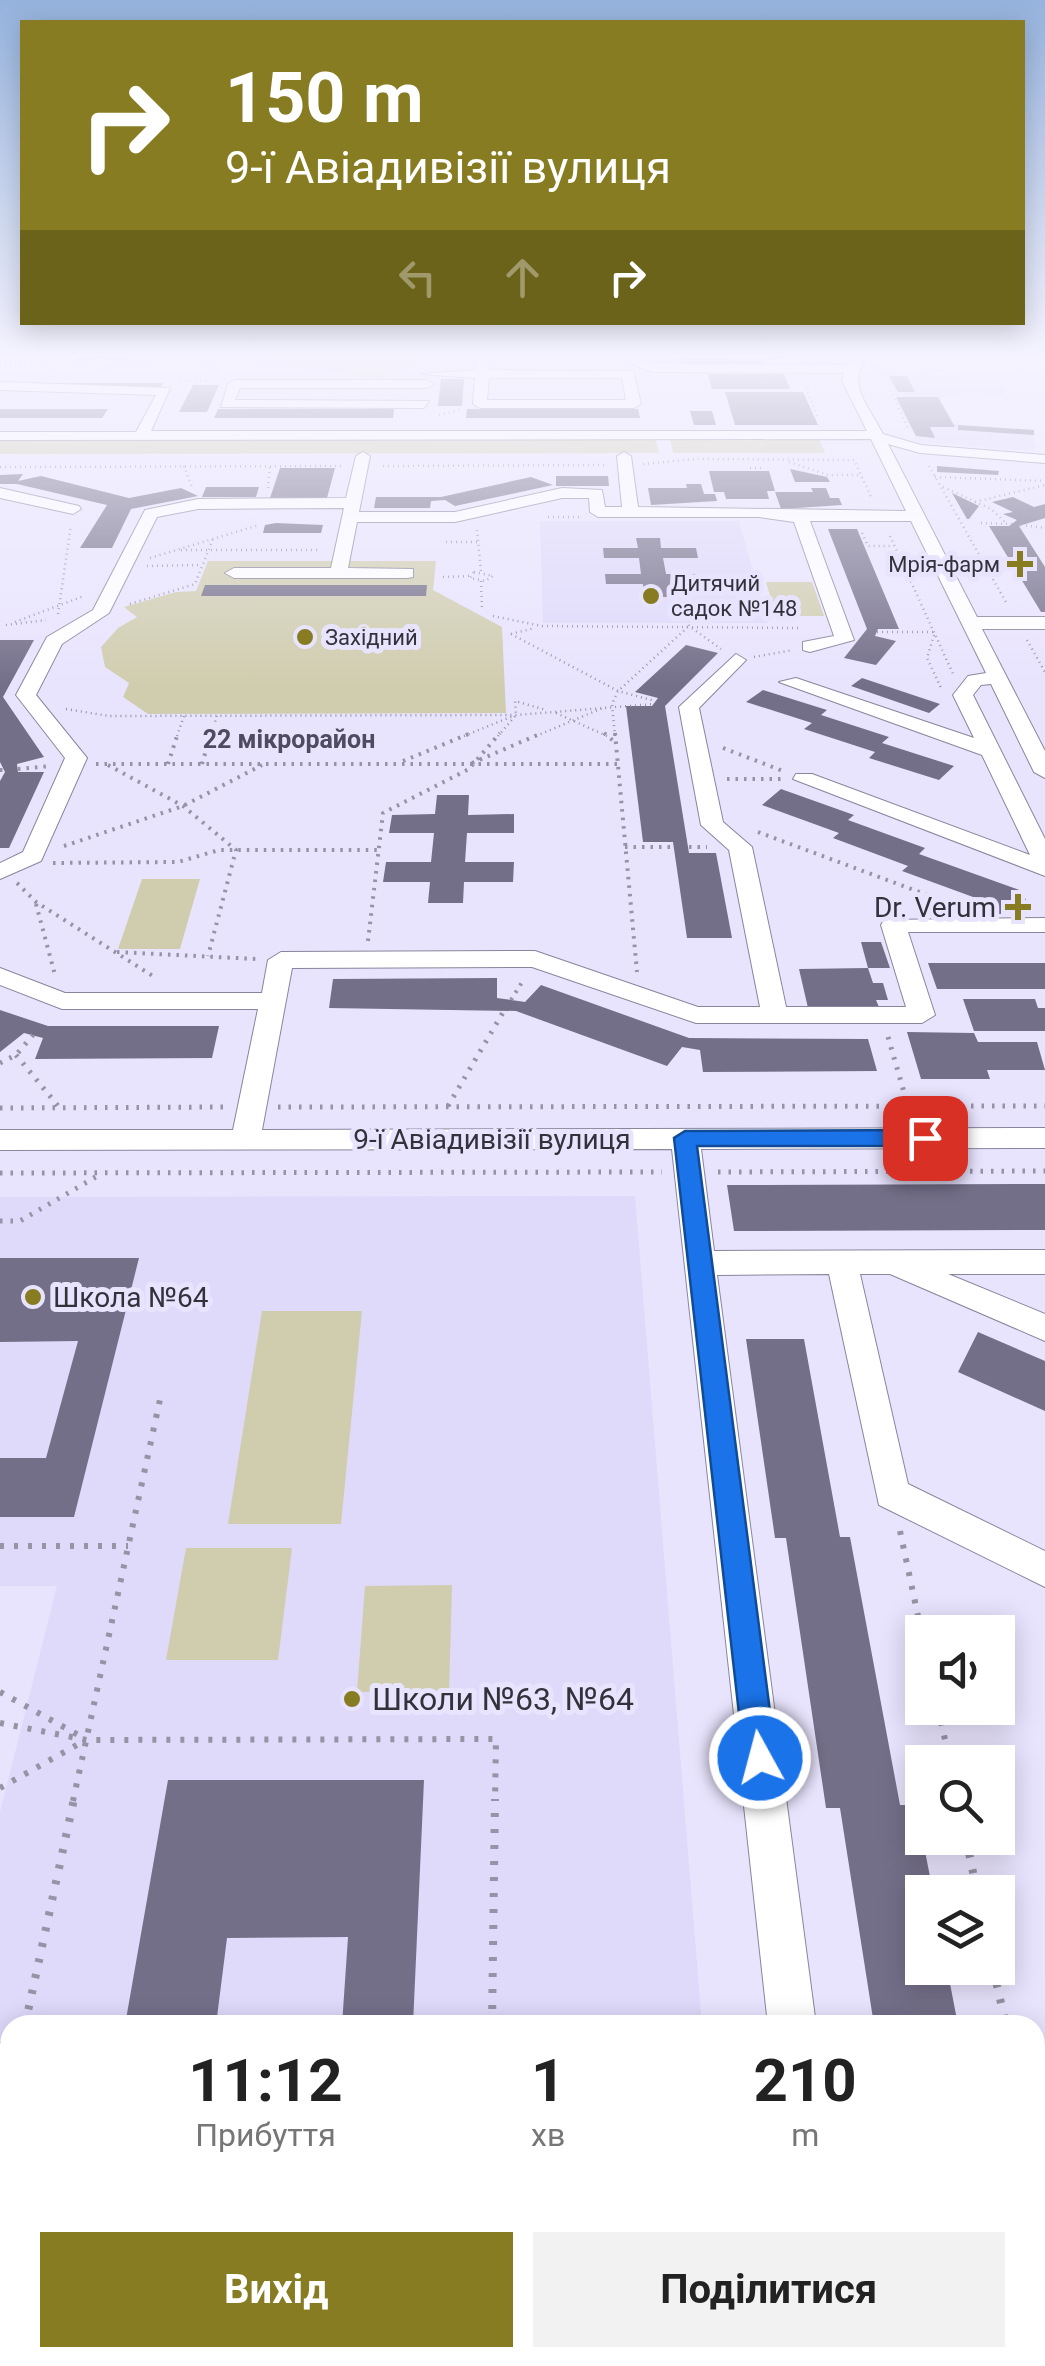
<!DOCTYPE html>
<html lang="uk">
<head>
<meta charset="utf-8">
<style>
	:root { --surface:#fff; --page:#f2f2f2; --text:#222; --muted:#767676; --accent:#877c22 }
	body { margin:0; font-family:Roboto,sans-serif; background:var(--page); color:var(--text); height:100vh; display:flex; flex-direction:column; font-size:38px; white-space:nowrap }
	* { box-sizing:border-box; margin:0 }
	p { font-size:32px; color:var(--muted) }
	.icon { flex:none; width:55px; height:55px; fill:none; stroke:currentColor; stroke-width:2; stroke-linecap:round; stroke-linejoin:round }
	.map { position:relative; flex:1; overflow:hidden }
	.details { position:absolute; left:0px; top:2015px; width:1045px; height:352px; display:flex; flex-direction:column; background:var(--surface); border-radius:30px 30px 0 0; box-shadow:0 5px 25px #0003 }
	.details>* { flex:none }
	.hud { position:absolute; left:20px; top:20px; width:1005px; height:305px; border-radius:0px; box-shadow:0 5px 25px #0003; background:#877c22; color:#fff; overflow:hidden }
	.tools { position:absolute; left:905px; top:1615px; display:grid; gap:20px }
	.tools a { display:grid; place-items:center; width:110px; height:110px; border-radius:0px; background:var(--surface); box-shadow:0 5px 25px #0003; font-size:50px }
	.pin { position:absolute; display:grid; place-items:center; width:85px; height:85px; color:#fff; margin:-42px; border-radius:20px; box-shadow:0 5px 15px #0006 }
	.me { position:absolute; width:110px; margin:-55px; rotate:353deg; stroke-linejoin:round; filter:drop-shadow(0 0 8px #0008) }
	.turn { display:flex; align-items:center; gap:35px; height:210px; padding:0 40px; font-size:45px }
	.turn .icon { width:130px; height:130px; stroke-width:2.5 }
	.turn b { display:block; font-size:70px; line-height:85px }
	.lanes { display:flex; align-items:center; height:95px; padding:0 40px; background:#0003; justify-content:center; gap:50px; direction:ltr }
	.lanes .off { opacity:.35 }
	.eta { display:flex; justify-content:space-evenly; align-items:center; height:170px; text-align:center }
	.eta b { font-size:60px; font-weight:700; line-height:70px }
	.primary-button { display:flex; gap:20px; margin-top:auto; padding:20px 40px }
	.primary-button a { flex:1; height:115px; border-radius:0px; background:var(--accent); color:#fff; font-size:40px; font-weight:700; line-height:115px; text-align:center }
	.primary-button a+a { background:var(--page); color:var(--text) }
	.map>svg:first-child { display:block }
	.built { fill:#dfd9fa }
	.green { fill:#d0cdaf }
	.building { fill:#746f89 }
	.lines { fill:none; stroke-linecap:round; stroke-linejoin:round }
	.minor-casing { stroke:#89859c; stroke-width:2 }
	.path-far4 { stroke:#9693a5; stroke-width:2.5; stroke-dasharray:1 4; stroke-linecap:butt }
	.path-far3 { stroke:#9693a5; stroke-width:4; stroke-dasharray:2.5 6; stroke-linecap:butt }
	.path-far2 { stroke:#9693a5; stroke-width:5; stroke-dasharray:2.5 8; stroke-linecap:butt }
	.path-far1 { stroke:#9693a5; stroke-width:6; stroke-dasharray:4 10; stroke-linecap:butt }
	.path { stroke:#9693a5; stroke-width:8; stroke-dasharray:4 12; stroke-linecap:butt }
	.minor { fill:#fff; fill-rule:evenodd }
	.route { fill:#1a73e8; stroke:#114b97; stroke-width:2.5 }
	.poi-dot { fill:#877c22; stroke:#e9e4fe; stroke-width:4 }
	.labels { text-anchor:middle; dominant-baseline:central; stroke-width:10; stroke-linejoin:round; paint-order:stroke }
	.far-poi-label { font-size:22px; fill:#33323b; stroke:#e9e4fe; text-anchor:start }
	.far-neighbourhood-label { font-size:25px; font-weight:bold; fill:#4f4b60; stroke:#e9e4fe }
	.poi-label { font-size:28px; fill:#33323b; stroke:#e9e4fe; text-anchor:end }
	.street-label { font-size:28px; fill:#33323b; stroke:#e9e4fe }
	.near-poi-label { font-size:32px; fill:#33323b; stroke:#e9e4fe; text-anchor:start }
</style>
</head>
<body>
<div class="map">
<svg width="1045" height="2366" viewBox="0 0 1045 2366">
	<rect width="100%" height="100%" fill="#e9e4fe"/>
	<path class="built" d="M49,353H440L381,382L290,366H60L43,361Z
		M881,369L1004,381L1005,395L964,393L939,398L954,424L1034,430L1035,451L917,442Z
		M540,521H739L768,623H543Z
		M635,1196L702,2025H10V2358H728L729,2366H0V1812L57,1586H0V1197Z"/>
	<path class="green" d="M235,353H431L379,379Z
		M670,437H818L825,453H673Z
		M0,438H655L659,453L0,454Z
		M208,561H436L433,590L502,627L506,713L148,714L123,697L129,683L105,667L101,647L118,628L137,617L124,607L176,592L196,591Z
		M766,582H812L824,616H776Z
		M142,879H200L180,949H118Z
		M262,1311H362L341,1524H228Z
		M186,1548H292L278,1660H166Z
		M452,1585L449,1692H357L365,1586Z"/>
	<path class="building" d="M82,353H132L126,362L97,359L75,362Z
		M775,353H800L789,359L764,360L766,365L677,364L676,357L764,359Z
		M708,374H784L790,389H712Z
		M889,376H907L915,392H898Z
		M441,379H464L462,406H438Z
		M62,383H163L160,388H59Z
		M193,385H219L207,412H179Z
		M725,392H803L818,425H735Z
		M896,397H938L955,427H930L935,438L916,436Z
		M0,409H108L102,418H0Z
		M218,409H394L393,418H214Z
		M467,409H638L640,418H466Z
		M690,411H712L716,425H694Z
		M958,425L1034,430V435L958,430Z
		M937,466L999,471L998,475L937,472Z
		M280,468H335L327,498H270Z
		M790,469L827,477L830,482H795Z
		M709,471H769L775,491H767L769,499H726L724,492H714Z
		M23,474L18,481L41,476L129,498L181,488L198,496L131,509L112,548H80L107,505L17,484H0V475Z
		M556,476H608L609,486H556Z
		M531,477L553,485L455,506L445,500L431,501L430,508H374L376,497H441Z
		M686,484H701L704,494H715L717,501L651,505L648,488H687Z
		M206,487H259L256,497H202Z
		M811,488H826L830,498H839L842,505L781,509L775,492H813Z
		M952,493L979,506L969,519H967Z
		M1013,497L1034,507L1045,504V518L1019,526L1045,567V612H1041L989,526H1009L1017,520L1003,514L1013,512L992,502Z
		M265,525L276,523L323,525L321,533H263Z
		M828,529H857L899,629H878L875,636L896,641L876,665L844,658L867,629Z
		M636,538H660L661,548H696L698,558H663L666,574H701L703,584L669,585L670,597H644L643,584H606L605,574H641L639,558H604L603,548H638Z
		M205,585H427L426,596H201Z
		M0,640H34L3,697L44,757L17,764L18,772H44L9,848H0V781L5,772L0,762Z
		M686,645L718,653L665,706L689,853H716L732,938H687L673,842H643L626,706H652L658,698L635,692Z
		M862,678L940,704L929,713L851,686Z
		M763,690L827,710L821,715L889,737L882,743L954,766L939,780L869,758L875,752L804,729L812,723L746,702Z
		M781,789L854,815L848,820L925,848L919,854L1022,891L1032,914H990L984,901L902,871L908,866L833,838L839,833L762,805Z
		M437,795H469L468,815L514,814V833H467L465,862H514L513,882H464L463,903H428L430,882H383L386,862H431L434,833H389L392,815L435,814Z
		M861,942H881L890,968H868L873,983H883L888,1000H876L879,1007L808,1008L799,969L868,968Z
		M928,963H1045V989H937Z
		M497,978V998L525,1002L541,985L689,1038L868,1039L877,1071L703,1072L700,1050L682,1047L667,1066L516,1011L329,1008L333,979Z
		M963,999H1035L1038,1008H1045V1031H974Z
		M0,1010L48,1026H219L212,1058L35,1059L43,1038L24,1033L0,1052Z
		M907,1032L974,1033L978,1042H1037L1045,1070H987L990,1079H921Z
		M1045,1184V1230L734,1231L727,1185Z
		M0,1258H139L74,1517H0V1458H46L78,1341L0,1342Z
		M978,1332L1045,1361V1411L958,1372Z
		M746,1339H804L840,1537H850L900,1805H916L933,1892H922V1968H947L958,2025H874L840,1808H826L786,1538H775Z
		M168,1780H424L413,2025H342L348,1937L227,1938L216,2025H125Z
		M926,2358H1023L1024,2366H928Z"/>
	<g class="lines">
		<g class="minor-casing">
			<path id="minor" d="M478,353H490L489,370L633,371L641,404L634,408H480L473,404L475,378L421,374L476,370ZM489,378H622L626,400H487Z
				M559,353H626L654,364L845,365L857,353H870C845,384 866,401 883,434L921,445L1045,455V463L920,453L888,444L977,617H1045V629H982L1045,751V778L1034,772L991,684L981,685L973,695L1045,839V876L793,779L796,774H812L1030,855L982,755L779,682L796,678L974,738L953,695L968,676L986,673L911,521H810L854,640L810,652L803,650V642L834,636L794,522L759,517H598L590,512L589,498H562L455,522H357L348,568L413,569V577L407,578H234L225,573L234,568H331L344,508L198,509L157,517L109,613L62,644L36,695L87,758L41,861L0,879V863L23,852L65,758L16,695L47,637L93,610L145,510L198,499L346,498L356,456L363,452L370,456L359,512H455L562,488L602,490L605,507H622L617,456L624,452L631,456L638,507L906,511L871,439L0,440V432H136L156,395L0,390V382L170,388L151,431H867L842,381L844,373L652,372L614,357Z
				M235,380H427L434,384L427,388H240L235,400L429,401L424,408L221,407L228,384Z
				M0,488L79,506L81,509L73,514L0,498Z
				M736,654L746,660L699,708L723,822L752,847L786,1007H906L881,925L884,920L1045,918V932H908L935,1015L922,1023H696L532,967L292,968L262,1130L1045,1128V1148L701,1149L714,1251L1045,1250V1274H948L1045,1314V1341L890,1274H860L908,1484L1045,1551V1587L879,1505L829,1274L717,1275L816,2025H768L672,1149L0,1150V1130H233L258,1009H62L0,985V968L65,993H262L268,960L281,952L535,951L698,1007H760L729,850L701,825L679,707Z
				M805,2358H859L860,2366H806Z"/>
		</g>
		<path class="path-far4" d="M228,353L279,364
			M897,353L878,366L908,428
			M207,361L226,353
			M0,362H32L51,368
			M32,362L39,353
			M204,366L219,374
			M100,370L176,353
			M180,381H214
			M806,387L818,419
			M439,415L462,409
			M789,462L828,475H861
			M643,464L696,459L854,460L872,499
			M184,466L192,487
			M383,466L607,465
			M929,466L1007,604
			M0,467L342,466
			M750,468H763
			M935,477L1045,481
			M943,487L991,509L1005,522
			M268,488L270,466
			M975,502L1045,485
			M548,517H582
			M981,523L1012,524
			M1021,525L1045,528
			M477,530L481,571
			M862,533L868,546H894
			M890,536L954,676
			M446,542H480
			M181,550H320
			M150,558L259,525
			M147,566L201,565
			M474,572L493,576L485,581L470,578Z
			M443,577L470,576
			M481,581L482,610
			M130,604L195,584L213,539
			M686,610L689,626L721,649
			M58,614L71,525
			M493,616L542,626L799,628
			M15,622L84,596
			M6,625L46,620
			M877,632H934
			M511,634L618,691L655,701
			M511,634L535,628
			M934,635L927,658L942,690
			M1027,640L1045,672
			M754,657L793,650
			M66,709L109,716L516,715L654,704
			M556,713L607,736
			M177,736L184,716
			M211,736L217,715
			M464,736L513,716
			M498,736L516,715L515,701L546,710
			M536,736L605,707
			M615,736L612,704L618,691L689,626"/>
		<path class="path-far3" d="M604,733L616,743
			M615,733L637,972
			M723,748L783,771
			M403,761L471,733
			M472,763L542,733
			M96,764H618
			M168,764L178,733
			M202,764L211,733
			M108,765L183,806L236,850L208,956
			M18,769L50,766
			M0,770H4
			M727,779H781
			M758,832L949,903
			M64,846L183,806L262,765
			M625,847H674
			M689,847H707
			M53,863L178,862L219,850H379
			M17,883L36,902L156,978
			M36,904L55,975
			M368,941L383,813L469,769L500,733
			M117,952L256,959
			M511,1000L524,979"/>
		<path class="path-far2" d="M888,1037L908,1106
			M16,1055L59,1107
			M0,1063L16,1055L33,1035
			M448,1106L505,1009
			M278,1107L1045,1106
			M0,1108L227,1107
			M718,1172L1045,1171
			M0,1173L662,1172
			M0,1221H20L99,1175"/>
		<path class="path-far1" d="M900,1531L922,1635
			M0,1546H128
			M0,1692L80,1736
			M938,1708L950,1762
			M0,1723L87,1740L496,1739L495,1801
			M0,1788L84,1741
			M73,1801L161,1395"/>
		<path class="path" d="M966,1838L977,1892
			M993,1968L1006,2025
			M25,2025L74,1799
			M492,2025L495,1799
			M0,2045H10
			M0,2139L10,2093
			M1035,2162L1045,2209"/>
		<use href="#minor" class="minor"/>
	</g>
	<linearGradient id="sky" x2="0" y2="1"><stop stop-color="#95b3de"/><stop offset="0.52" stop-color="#f5f3ff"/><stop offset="1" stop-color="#f5f3ff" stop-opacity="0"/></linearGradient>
	<rect width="1045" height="684" fill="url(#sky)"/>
	<path class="route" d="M925,1130L936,1138L925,1146H697L776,1758L771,1769L760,1774L748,1769L744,1758L674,1138L685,1131Z"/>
	<g class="poi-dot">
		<path d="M1015 549h10v10h10v10h-10v10h-10v-10h-10v-10h10z"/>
		<circle cx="651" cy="596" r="10"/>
		<circle cx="305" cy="637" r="10"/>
		<path d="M1013 892h10v10h10v10h-10v10h-10v-10h-10v-10h10z"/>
		<circle cx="33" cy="1297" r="10"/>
		<circle cx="352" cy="1699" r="10"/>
	</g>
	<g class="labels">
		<g class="far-poi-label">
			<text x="1000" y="564" text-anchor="end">Мрія-фарм</text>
			<text x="671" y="583">Дитячий<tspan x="671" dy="25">садок №148</tspan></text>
			<text x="325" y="637">Західний</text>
		</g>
		<g class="far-neighbourhood-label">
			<text x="289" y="739">22 мікрорайон</text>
		</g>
		<g class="poi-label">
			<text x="996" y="907">Dr. Verum</text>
			<text x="53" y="1297" text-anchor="start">Школа №64</text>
		</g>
		<g class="street-label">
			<text x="492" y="1139">9-ї Авіадивізії вулиця</text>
		</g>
		<g class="near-poi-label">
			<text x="372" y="1699">Школи №63, №64</text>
		</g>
	</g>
</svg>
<div class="tools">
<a><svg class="icon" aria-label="sound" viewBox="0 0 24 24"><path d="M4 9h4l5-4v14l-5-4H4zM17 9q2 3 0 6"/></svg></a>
<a><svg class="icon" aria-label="search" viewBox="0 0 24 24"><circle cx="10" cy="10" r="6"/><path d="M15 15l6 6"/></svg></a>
<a><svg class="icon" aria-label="layers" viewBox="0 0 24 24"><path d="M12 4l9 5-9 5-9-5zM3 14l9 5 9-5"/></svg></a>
</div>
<div class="pin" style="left:925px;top:1138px;background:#d93025"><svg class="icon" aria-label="arrive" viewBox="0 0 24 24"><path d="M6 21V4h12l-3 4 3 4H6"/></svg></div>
<svg class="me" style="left:760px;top:1758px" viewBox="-20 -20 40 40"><circle r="17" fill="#1a73e8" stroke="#fff" stroke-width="3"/><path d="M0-11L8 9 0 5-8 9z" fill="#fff"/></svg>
<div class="hud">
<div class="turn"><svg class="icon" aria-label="right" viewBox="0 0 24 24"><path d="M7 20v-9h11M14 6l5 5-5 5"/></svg><div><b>150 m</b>9-ї Авіадивізії вулиця</div></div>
<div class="lanes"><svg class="icon off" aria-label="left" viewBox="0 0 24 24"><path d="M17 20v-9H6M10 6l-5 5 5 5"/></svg><svg class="icon off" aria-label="ahead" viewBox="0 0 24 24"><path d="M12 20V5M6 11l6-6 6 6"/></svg><svg class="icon" aria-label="right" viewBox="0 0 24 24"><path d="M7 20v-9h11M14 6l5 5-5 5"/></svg></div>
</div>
<section class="details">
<div class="eta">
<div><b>11:12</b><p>Прибуття</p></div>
<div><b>1</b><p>хв</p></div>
<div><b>210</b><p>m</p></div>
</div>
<div class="primary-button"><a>Вихід</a><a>Поділитися</a></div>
</section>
</div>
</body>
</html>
